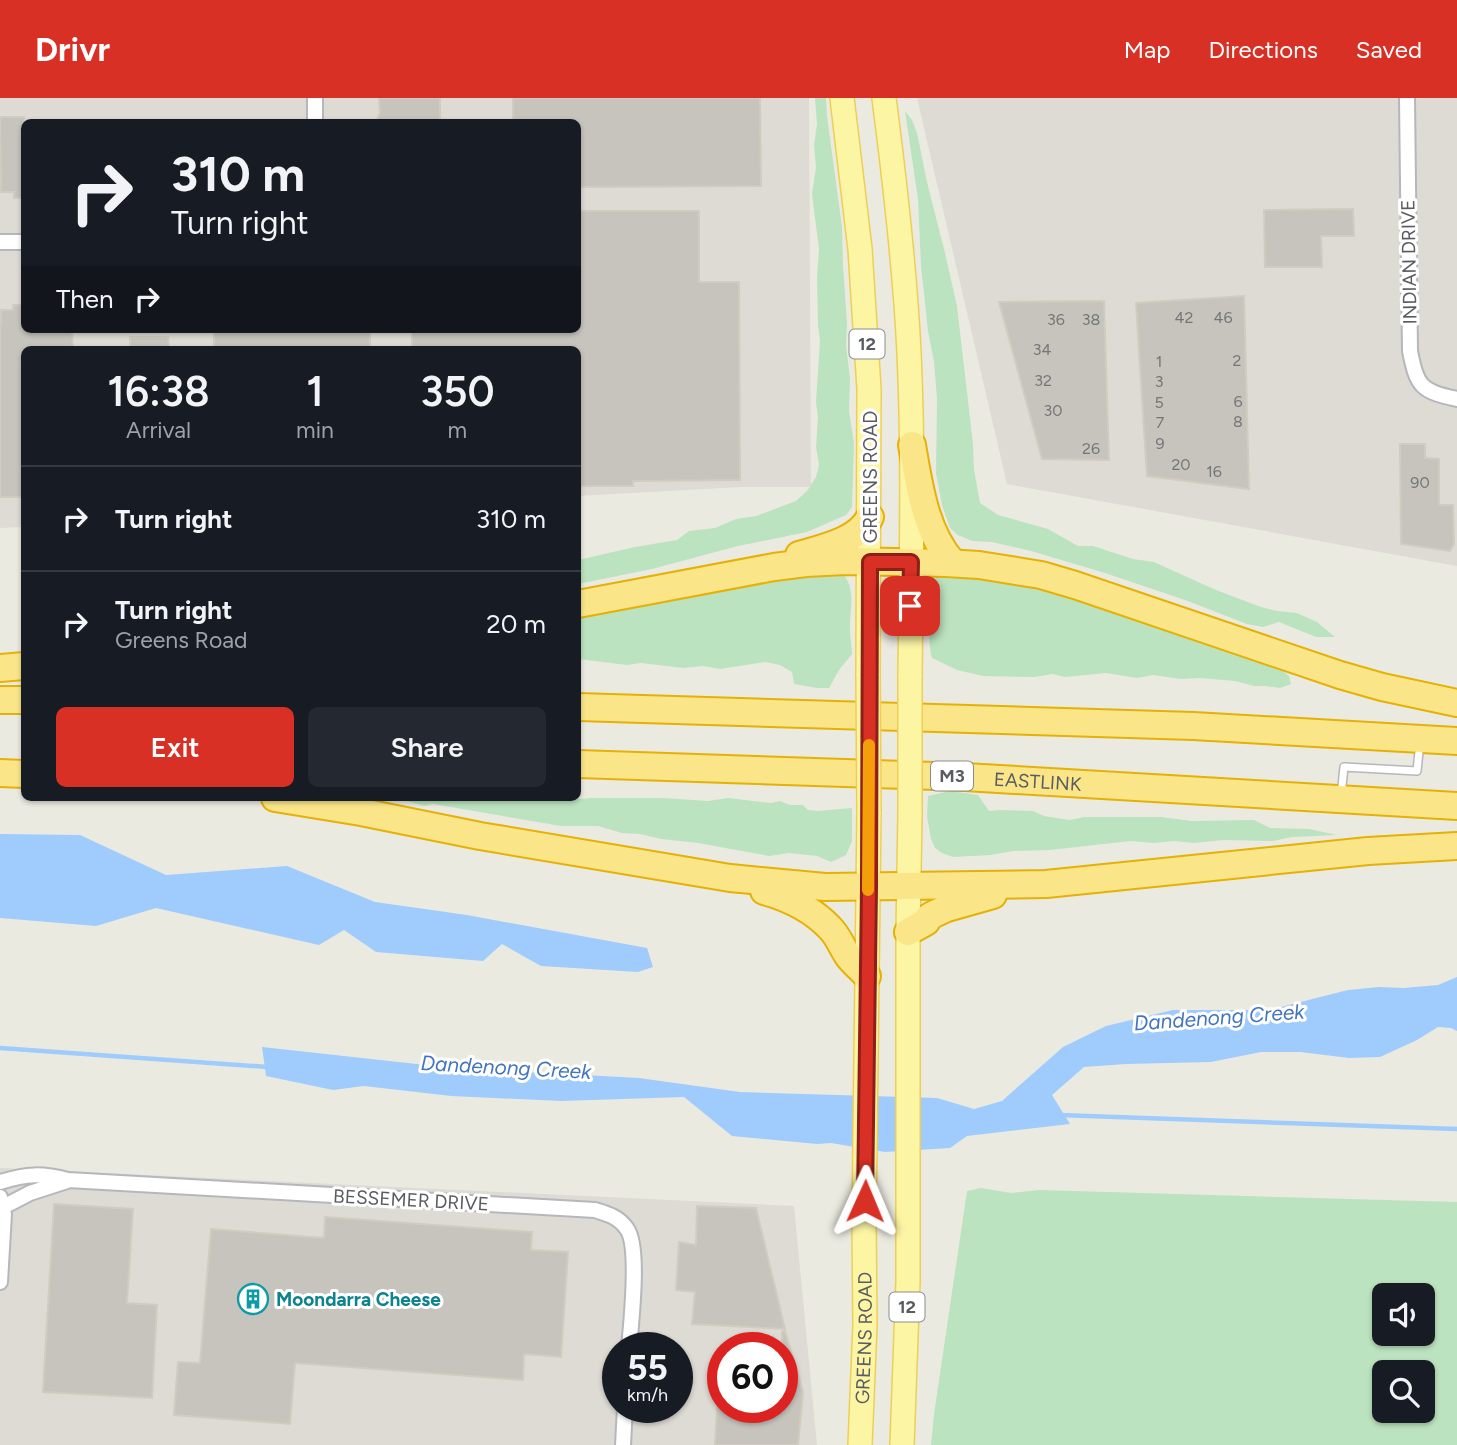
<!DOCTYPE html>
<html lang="en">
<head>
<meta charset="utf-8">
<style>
	:root { --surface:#171b24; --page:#242831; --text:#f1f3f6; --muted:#9ea1a6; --line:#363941; --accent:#d93025 }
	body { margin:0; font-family:Figtree,sans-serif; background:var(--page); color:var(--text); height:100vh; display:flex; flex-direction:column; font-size:26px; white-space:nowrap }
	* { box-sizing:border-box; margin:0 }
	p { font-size:23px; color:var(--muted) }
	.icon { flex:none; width:38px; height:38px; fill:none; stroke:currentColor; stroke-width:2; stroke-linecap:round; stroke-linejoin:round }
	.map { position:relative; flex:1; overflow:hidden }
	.details { position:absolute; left:21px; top:248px; width:560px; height:455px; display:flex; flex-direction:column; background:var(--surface); border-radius:10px; box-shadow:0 2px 5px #0004 }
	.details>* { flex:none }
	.top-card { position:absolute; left:21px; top:21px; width:560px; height:214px; border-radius:10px; box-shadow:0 2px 5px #0004; background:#171b24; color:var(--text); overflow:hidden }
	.controls { position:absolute; left:1372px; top:1185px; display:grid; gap:14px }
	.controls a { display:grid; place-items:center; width:63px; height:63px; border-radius:10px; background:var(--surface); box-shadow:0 2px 5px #0004; font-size:35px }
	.speed { position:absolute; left:602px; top:1234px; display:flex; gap:14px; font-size:35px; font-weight:700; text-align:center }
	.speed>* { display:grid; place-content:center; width:91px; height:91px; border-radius:50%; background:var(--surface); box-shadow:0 2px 5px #0004; line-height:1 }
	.speed small { font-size:18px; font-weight:400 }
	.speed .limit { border:10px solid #d22; background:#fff; color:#111 }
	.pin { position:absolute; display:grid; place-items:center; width:60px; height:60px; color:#fff; margin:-30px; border-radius:14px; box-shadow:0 4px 10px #0006 }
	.me { position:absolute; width:77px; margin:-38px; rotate:1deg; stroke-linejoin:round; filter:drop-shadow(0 0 5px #0008) }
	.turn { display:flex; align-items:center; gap:24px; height:147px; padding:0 35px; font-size:32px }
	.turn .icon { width:91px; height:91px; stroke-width:2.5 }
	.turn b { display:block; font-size:49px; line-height:60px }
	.then { display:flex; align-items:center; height:66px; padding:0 35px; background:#0003; gap:14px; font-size:26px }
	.eta { display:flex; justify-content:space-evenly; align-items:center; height:119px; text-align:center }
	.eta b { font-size:42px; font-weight:600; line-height:49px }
	.button { display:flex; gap:14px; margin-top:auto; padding:14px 35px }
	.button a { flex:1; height:80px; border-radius:10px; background:var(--accent); color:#fff; font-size:28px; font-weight:600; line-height:80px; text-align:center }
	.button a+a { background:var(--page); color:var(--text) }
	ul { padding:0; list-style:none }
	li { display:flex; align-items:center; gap:21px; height:105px; padding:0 35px; border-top:2px solid var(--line) }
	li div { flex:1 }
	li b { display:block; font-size:26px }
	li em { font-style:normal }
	header { display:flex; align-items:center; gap:42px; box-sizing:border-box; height:98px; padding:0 35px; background:var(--accent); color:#fff }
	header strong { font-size:33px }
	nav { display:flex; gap:38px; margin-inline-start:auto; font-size:24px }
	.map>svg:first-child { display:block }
	.industrial { fill:#dddbd4; fill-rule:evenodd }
	.green { fill:#bce3bf; fill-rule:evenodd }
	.water { fill:#9fccfc }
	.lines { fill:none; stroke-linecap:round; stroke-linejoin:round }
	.stream { stroke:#9fccfc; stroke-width:4.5 }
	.building { fill:#c6c4bd; stroke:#d0ccbf; stroke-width:2 }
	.service-casing { stroke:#b6b7bd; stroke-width:10 }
	.minor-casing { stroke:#b6b7bd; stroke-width:18 }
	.primary-casing { stroke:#edcf58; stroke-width:26 }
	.motorway-casing { stroke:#e5b106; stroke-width:30 }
	.service { stroke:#fff; stroke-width:7 }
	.minor { stroke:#fff; stroke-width:14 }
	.primary { stroke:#fcf5a4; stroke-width:23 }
	.motorway { stroke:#fae689; stroke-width:26 }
	.primary-bridge-casing { stroke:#edcf58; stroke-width:26; stroke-linecap:butt }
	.primary-bridge { stroke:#fcf5a4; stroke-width:23 }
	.route-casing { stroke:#8d1f18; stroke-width:18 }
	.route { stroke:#d93025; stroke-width:12 }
	.slow { stroke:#f59e0b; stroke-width:12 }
	.labels { text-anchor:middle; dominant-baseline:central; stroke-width:6; stroke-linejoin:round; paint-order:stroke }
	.number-label { font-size:16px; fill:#747678 }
	.shield { fill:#fff; stroke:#8b8d90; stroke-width:2 }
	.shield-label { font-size:18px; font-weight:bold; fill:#595c61 }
	.street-label { font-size:19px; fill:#595c61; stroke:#fff }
	.culture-label { font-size:19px; font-weight:bold; fill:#0d838f; stroke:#fff; text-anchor:start }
	.water-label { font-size:21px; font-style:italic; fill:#4375be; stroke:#fff }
</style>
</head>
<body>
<header>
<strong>Drivr</strong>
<nav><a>Map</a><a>Directions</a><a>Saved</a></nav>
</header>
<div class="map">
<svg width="1457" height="1347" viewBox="0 0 1457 1347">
	<rect width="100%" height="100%" fill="#ebeae0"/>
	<path class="industrial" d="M0,0H809L811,389H741L578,398V252H24V429L0,430ZM24,24H578V231H24Z
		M917,0H1457V468L1007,386Z
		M0,1070L794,1108L817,1347H0ZM618,1250H677V1309H618ZM723,1250H782V1309H723Z"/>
	<path class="green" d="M815,0H826L827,18L842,129L843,168L847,225L846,247L850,280L849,313L854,345L852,409L846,417L807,434L738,448L652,471L578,486V462L635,449L677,442L689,433L715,430L736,421L756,418L796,403L807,393L816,379L819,367L816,349L818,319L816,304L820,242L818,228L817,179L819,151L812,96L816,69L814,47L817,26Z
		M905,13L912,22L917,35L927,84L945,155L957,208L973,346L974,371L980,405L998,417L1048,431L1078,448H1093L1133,461L1154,464L1216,492L1261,509L1277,513L1297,515L1317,524L1335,539H1316L1279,524L1263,529L1247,526L1185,502L1105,475L1031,453L992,444L972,443L958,437L950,430L942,407L936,375L937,301L934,264L928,233L921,168L918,101Z
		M840,473C858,489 849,512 850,533C850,540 852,548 852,556L839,572L829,590H817L794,586L792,574L780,567L765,564L720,571L703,568L683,570L641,565L627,567L578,561V516L729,486Z
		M998,473L1279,570L1289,578L1291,586L1280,590L1265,588H1254L1235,583L1199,580L1181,581L1153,577L1137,580L1106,575L1065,579L1053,576L1035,579L983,578L957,572L932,560C927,543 928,493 937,478Z
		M950,693L978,697L989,713L999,712L1033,713L1044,718L1070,722L1084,719H1161L1192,723L1254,722L1270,730L1309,731L1337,737L1292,739L1273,743L1223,742L1194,745L1174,743L1154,745L1131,743L1050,752L1013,753L991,757L953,759L942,755L935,750L931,741L927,718L928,698Z
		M397,700H553L570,702L591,700H663L708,703L728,700L771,705L780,703L790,707H803L808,712L818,713L852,710V743L846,757L831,764L817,758L789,755L769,758L698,745L661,741L640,736L622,735L598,728H561L433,706L424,708Z
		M981,1090L1011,1095L1039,1092L1457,1104V1347H931L934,1316L967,1093ZM1423,1197V1236H1384V1197ZM1423,1274V1312H1384V1274Z"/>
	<path class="water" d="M0,736L80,737L166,777L287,768L375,804L467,817L647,850L653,869L638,874L541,868L502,846L483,863L376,854L344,832L319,847L156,810L96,828L0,820Z
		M1457,879V933L1451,930L1438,929L1417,942L1380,959L1349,960L1300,954H1261L1211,964L1126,966L1084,969L1052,997L1070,1026L967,1038L950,1050L885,1054L831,1045L817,1046L732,1038L684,999L561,1003L451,998L364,988L333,992L266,978L262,949L453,970L639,980L740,994L937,1000L974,1011L1002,1003L1063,949L1106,928L1173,912H1269L1348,892L1379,889L1404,890L1438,887Z"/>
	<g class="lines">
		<path class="stream" d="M0,950L268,969
			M1059,1017L1457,1031"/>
	</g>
	<path class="building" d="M379,0H440V24H376L380,15Z
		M513,0H760L761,88L578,89V24H513Z
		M0,19H24V100H14V94H1Z
		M1353,111L1354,138H1321L1322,169H1265L1264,112Z
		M578,113H699V184H739L740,382L633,383V388H578V252H412V231H578Z
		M1244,198L1249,391L1147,378L1136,205Z
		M1104,203L1109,362L1042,361L999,204Z
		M13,207H24V231H72L73,252H24V399H0V226H1V212H13Z
		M214,231H370V252H214Z
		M130,239H168L169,252H130Z
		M1400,346H1425V360L1439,361V407H1453L1454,446L1450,453L1401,446Z
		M54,1106L133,1111L127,1205L157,1207L152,1300L43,1294Z
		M697,1108L756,1110L785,1231L692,1226L695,1194L676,1192L679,1144L696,1147Z
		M325,1119L532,1134L531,1152L568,1154L561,1259L524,1256L523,1282L295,1265L290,1326L174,1317L178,1264L200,1265L211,1131L324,1140Z
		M785,1233L803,1294L798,1347H715L717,1309H782V1234Z"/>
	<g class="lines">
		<g class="service-casing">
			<path id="service" d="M1341,698L1344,669L1417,673L1420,644"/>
		</g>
		<g class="minor-casing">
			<path id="minor" d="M315,0V24
				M1407,0L1410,253C1417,289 1421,293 1457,301
				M0,144H24
				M0,1084C27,1076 41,1075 68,1082L595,1112C608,1116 619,1119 627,1131C640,1149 631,1225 629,1250
				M0,1099L4,1116L0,1184
				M3,1109L30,1095L67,1083
				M623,1347L625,1309"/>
		</g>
		<g class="primary-casing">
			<g id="primary">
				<path d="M842,0L860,151L869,291L868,578"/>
				<path d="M884,0C895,85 905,169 909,255C914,363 911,472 910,580"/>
				<path id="s1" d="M860,1347L865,1227L864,1124L869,714"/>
				<path d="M902,1347L908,1183V834L910,715"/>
			</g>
		</g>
		<g class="motorway-casing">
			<g id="motorway">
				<path d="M912,347C919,387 925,434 953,465"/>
				<path d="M799,457C823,450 858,443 870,419"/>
				<path d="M578,506L774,469L806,465L845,463L946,465L979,467L1041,477L1075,487L1340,577L1382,589L1457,605"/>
				<path d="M0,570L24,568"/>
				<path d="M0,602H24"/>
				<path d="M578,609L1193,628L1457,643"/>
				<path id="s2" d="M578,666L965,679L1457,708"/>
				<path d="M0,675L24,676"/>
				<path d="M275,700L361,714L480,738L730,780L825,789L1046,786L1368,753L1457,748"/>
				<path d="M764,793C789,800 812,811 830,830C838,838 842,849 848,858C853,865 861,871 867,878"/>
				<path d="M908,834L926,824L929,819L934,816L947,810L993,797"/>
			</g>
		</g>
		<use href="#service" class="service"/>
		<use href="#minor" class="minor"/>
		<use href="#primary" class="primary"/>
		<use href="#motorway" class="motorway"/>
		<g class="primary-bridge-casing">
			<path id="primary-bridge" d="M868,578L869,714
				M910,580V715"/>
		</g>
		<use href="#primary-bridge" class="primary-bridge"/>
	</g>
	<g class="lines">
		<g class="route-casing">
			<path id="route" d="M865,1103L869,789L870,464H911L910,508"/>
		</g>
		<use href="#route" class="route"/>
		<path class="slow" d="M868,792L869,647"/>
	</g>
	<defs>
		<g id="building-ring" transform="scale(1.575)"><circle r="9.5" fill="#fff" stroke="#0f9aa8" stroke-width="1.5"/><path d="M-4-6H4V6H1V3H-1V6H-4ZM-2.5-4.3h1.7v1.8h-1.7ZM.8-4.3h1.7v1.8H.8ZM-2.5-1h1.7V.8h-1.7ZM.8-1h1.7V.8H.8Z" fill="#0f9aa8"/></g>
	</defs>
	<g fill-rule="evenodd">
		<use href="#building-ring" x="253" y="1201"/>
	</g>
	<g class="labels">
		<g class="number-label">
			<text x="1184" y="219">42</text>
			<text x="1223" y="219">46</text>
			<text x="1056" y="221">36</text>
			<text x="1091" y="221">38</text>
			<text x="1042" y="251">34</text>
			<text x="1237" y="262">2</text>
			<text x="1159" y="263">1</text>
			<text x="1043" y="282">32</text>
			<text x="1159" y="283">3</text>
			<text x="1238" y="303">6</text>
			<text x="1159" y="304">5</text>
			<text x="1053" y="312">30</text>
			<text x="1238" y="323">8</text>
			<text x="1160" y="324">7</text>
			<text x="1160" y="345">9</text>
			<text x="1091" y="350">26</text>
			<text x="1181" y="366">20</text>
			<text x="1214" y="373">16</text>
			<text x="1420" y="384">90</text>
		</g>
		<g class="shield">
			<rect x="849.5" y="231.5" width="35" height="29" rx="5"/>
			<rect x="931" y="663.5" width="42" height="29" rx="5"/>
			<rect x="889.5" y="1194.5" width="35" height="29" rx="5"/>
		</g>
		<g class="shield-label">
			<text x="867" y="246">12</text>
			<text x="952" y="678">M3</text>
			<text x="907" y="1209">12</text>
		</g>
		<g class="street-label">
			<text transform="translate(1409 164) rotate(-91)">INDIAN DRIVE</text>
			<text transform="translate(870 379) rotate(-90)">GREENS ROAD</text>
			<text stroke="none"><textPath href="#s2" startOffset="460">EASTLINK</textPath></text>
			<text transform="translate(411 1102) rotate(3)">BESSEMER DRIVE</text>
			<text stroke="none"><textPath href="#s1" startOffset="107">GREENS ROAD</textPath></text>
		</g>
		<g class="culture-label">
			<text x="276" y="1201">Moondarra Cheese</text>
		</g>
		<g class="water-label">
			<text transform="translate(1219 919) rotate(-4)">Dandenong Creek</text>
			<text transform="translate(506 969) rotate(3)">Dandenong Creek</text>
		</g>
	</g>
</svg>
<div class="controls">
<a><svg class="icon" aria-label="sound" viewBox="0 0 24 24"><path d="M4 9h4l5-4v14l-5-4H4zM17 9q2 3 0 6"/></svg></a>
<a><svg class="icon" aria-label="search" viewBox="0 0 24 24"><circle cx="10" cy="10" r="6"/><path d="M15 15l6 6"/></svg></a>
</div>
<div class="speed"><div>55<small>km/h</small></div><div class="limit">60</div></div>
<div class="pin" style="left:910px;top:508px;background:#d93025"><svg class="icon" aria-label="arrive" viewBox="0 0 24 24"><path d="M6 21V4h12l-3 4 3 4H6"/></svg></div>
<svg class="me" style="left:865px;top:1103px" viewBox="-20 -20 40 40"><path d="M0-17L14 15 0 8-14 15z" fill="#d93025" stroke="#fff" stroke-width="4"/></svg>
<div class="top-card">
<div class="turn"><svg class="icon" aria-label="right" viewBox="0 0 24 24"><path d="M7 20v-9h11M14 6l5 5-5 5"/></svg><div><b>310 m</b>Turn right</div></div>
<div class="then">Then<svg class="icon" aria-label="right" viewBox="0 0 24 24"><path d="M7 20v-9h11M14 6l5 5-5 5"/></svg></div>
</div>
<section class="details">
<div class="eta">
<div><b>16:38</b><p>Arrival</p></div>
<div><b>1</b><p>min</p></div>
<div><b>350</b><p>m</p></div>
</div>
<ul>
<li><svg class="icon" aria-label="right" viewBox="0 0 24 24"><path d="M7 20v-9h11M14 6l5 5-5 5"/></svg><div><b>Turn right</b></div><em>310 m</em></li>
<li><svg class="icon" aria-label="right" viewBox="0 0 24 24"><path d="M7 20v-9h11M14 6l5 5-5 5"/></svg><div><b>Turn right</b><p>Greens Road</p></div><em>20 m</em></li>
</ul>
<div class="button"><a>Exit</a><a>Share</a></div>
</section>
</div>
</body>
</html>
